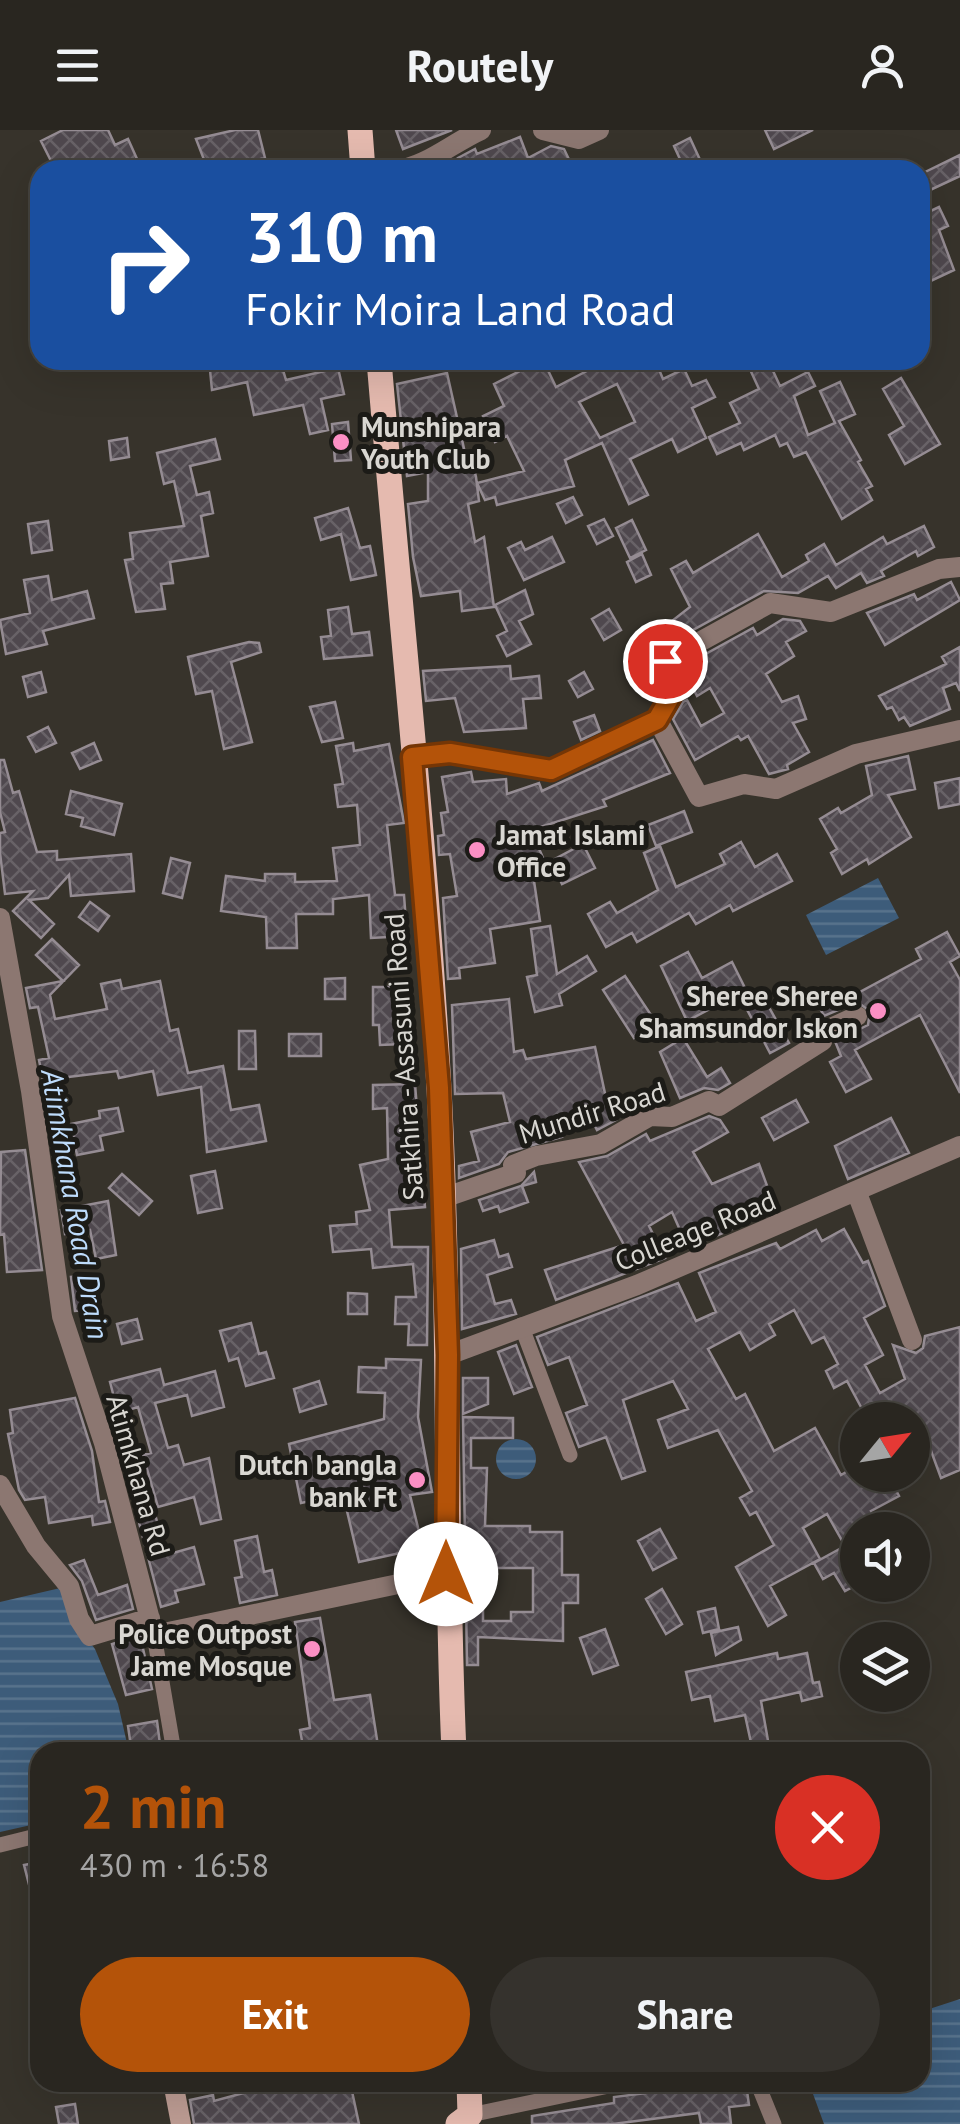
<!DOCTYPE html>
<html lang="en">
<head>
<meta charset="utf-8">
<style>
	:root { --surface:#292620; --page:#35322d; --text:#f1f3f6; --muted:#a5a5a5; --line:#45433e; --accent:#b45309 }
	body { margin:0; font-family:"PT Sans",sans-serif; background:var(--page); color:var(--text); height:100vh; display:flex; flex-direction:column; font-size:38px; white-space:nowrap }
	* { box-sizing:border-box; margin:0 }
	p { font-size:32px; color:var(--muted) }
	.icon { flex:none; width:55px; height:55px; fill:none; stroke:currentColor; stroke-width:2; stroke-linecap:round; stroke-linejoin:round }
	.map { position:relative; flex:1; overflow:hidden }
	.side { position:absolute; left:30px; top:1612px; width:900px; height:350px; display:flex; flex-direction:column; background:var(--surface); border-radius:30px; box-shadow:0 10px 40px #0002,0 0 0 2px var(--line) }
	.side>* { flex:none }
	.banner { position:absolute; left:30px; top:30px; width:900px; height:210px; border-radius:30px; box-shadow:0 10px 40px #0002,0 0 0 2px var(--line); background:#1a4fa0; color:#fff; overflow:hidden }
	.needle { width:65px; rotate:60deg }
	.buttons { position:absolute; left:840px; top:1272px; display:grid; gap:20px }
	.buttons a { display:grid; place-items:center; width:90px; height:90px; border-radius:50%; background:var(--surface); box-shadow:0 10px 40px #0002,0 0 0 2px var(--line); font-size:50px }
	.pin { position:absolute; display:grid; place-items:center; width:85px; height:85px; color:#fff; margin:-42px; border:5px solid #fff; border-radius:50%; box-shadow:0 2px 10px #0007 }
	.me { position:absolute; width:110px; margin:-55px; rotate:0deg; stroke-linejoin:round; filter:drop-shadow(0 0 8px #0008) }
	.turn { display:flex; align-items:center; gap:35px; height:210px; padding:0 50px; font-size:45px }
	.turn .icon { width:130px; height:130px; stroke-width:2.5 }
	.turn b { display:block; font-size:70px; line-height:85px }
	.round { display:grid; place-items:center; flex:none; width:105px; height:105px; border-radius:52px; background:var(--page) }
	.overview { display:flex; align-items:center; justify-content:space-between; height:170px; padding:0 50px }
	h1 { font-size:60px; font-weight:700; line-height:75px; color:var(--accent) }
	.button { display:flex; gap:20px; margin-top:auto; padding:20px 50px }
	.button a { flex:1; height:115px; border-radius:60px; background:var(--accent); color:#fff; font-size:40px; font-weight:700; line-height:115px; text-align:center }
	.button a+a { background:var(--page); color:var(--text) }
	header { display:flex; justify-content:space-between; align-items:center; height:130px; padding:0 50px; background:var(--surface); font-size:45px; font-weight:700 }
	.map>svg:first-child { display:block }
	.water { fill:url(#water-rules) }
	.building { fill:url(#building-cross-hatch); stroke:#958c93; stroke-width:2.5; fill-rule:evenodd }
	.lines { fill:none; stroke-linecap:round; stroke-linejoin:round }
	.minor { stroke:#8c7771; stroke-width:15 }
	.tertiary { stroke:#8c7771; stroke-width:20 }
	.secondary { stroke:#be9d94; stroke-width:20 }
	.primary { stroke:#e5baaf; stroke-width:25 }
	.route-casing { stroke:#753606; stroke-width:25 }
	.route { stroke:#b45309; stroke-width:18 }
	.poi-dot { fill:#fb8fc4; stroke:#1c1b17; stroke-width:4 }
	.labels { text-anchor:middle; dominant-baseline:central; stroke-width:10; stroke-linejoin:round; paint-order:stroke }
	.poi-label { font-size:28px; font-weight:bold; fill:#d9d7d2; stroke:#1c1b17; text-anchor:end }
	.street-label { font-size:28px; fill:#d9d7d2; stroke:#1c1b17 }
	.water-label { font-size:30px; font-style:italic; fill:#bedcfc; stroke:#1c1b17 }
</style>
</head>
<body>
<header><svg class="icon" aria-label="menu" viewBox="0 0 24 24"><path d="M4 6h16M4 12h16M4 18h16"/></svg>Routely<svg class="icon" aria-label="person" viewBox="0 0 24 24"><circle cx="12" cy="8" r="4"/><path d="M4 21q1-7 8-7t8 7"/></svg></header>
<div class="map">
<svg width="960" height="1994" viewBox="0 0 960 1994">
	<defs>
		<pattern id="water-rules" width="6" height="5" patternUnits="userSpaceOnUse" patternTransform="scale(2.5)"><rect width="6" height="5" fill="#3d5c7a"/><path d="M0 2.5h6" fill="none" stroke="#58738c"/></pattern>
		<pattern id="building-cross-hatch" width="8" height="8" patternUnits="userSpaceOnUse" patternTransform="scale(2.5)"><rect width="8" height="8" fill="#4f484e"/><path d="M0 0l8 8M0 8l8-8" fill="none" stroke="#686267"/></pattern>
	</defs>
	<rect width="100%" height="100%" fill="#37332b"/>
	<path class="water" d="M878,748L899,788L826,825L806,785Z
		M496 1329a20 20 0 1 1 40 0a20 20 0 1 1-40 0Z
		M69,1456L79,1498L95,1519L118,1574L129,1622H40V1693L0,1702V1472Z
		M960,1869V1994H824L809,1953L920,1952V1882Z"/>
	<path class="building" d="M63,0H108L115,15L128,9L142,40H63L61,34L54,37L41,11Z
		M235,0H258L265,28L226,37L227,40H208L196,9Z
		M396,0H452L403,19Z
		M765,0H813L774,19Z
		M520,7L528,28L551,16L564,19L574,40H464L458,28L475,19L477,24Z
		M690,8L701,32L685,40L674,16Z
		M960,25V46L928,61L921,44Z
		M939,77L948,96L939,100L954,140L920,156V86Z
		M209,230H280L286,250L338,238L344,264L321,269L328,300L310,304L303,275L254,285L247,252L212,260Z
		M525,230H543L556,257L606,231L609,239L633,230H655L663,249L684,239L692,256L706,250L715,267L692,278L706,308L678,322L672,309L630,329L648,365L629,374L602,313L565,330L574,356L497,375L495,367L485,370L477,353L524,341L507,306L495,312L483,286L504,276L494,254L528,237ZM617,254L635,292L600,308L579,272Z
		M757,230H768L780,256L808,242L815,256L794,266L808,305L835,293L820,261L840,252L855,284L839,291L861,330L858,332L872,356L866,359L872,370L842,389L806,322L794,327L787,313L780,316L775,305L744,320L741,313L717,324L709,307L740,293L730,273L759,259L748,235Z
		M447,243L465,323L470,322L476,347L479,371L468,374L475,412L484,407L494,477L462,481L460,461L421,466L413,427L408,374L428,371V342L407,346L397,254Z
		M901,248L940,314L905,334L889,305L904,296L883,259Z
		M348,292L351,330L335,331L332,294Z
		M127,308L129,327L111,330L109,311Z
		M215,309L220,329L190,336L197,365L209,362L213,383L201,386L208,426L170,432L173,453L161,454L165,479L136,482L125,430L133,429L130,403L184,396L174,351L164,354L157,323Z
		M573,367L582,385L566,393L557,374Z
		M348,378L360,418L370,416L376,445L351,450L341,404L321,410L315,388Z
		M604,389L613,406L597,414L588,396Z
		M632,390L646,420L630,428L616,398Z
		M48,391L52,420L32,423L28,394Z
		M924,396L934,417L918,426L916,421L881,441L884,446L867,453L861,443L836,458L828,446L798,463L764,461L671,512L663,498L690,477L671,439L686,431L693,443L758,404L782,447L809,431L806,425L824,414L836,435L883,407L887,414Z
		M552,407L564,432L524,450L508,418L521,412L525,420Z
		M642,424L651,445L636,452L627,432Z
		M48,446L52,470L87,461L94,488L43,501L47,514L6,524L0,490L30,483L24,450Z
		M951,452L960,470L885,515L867,483L914,464L917,470Z
		M525,460L533,484L519,491L531,514L507,526L497,506L507,501L495,475Z
		M348,477L352,504L369,502L372,525L324,529L321,507L331,506L328,480Z
		M609,479L621,500L604,510L592,489Z
		M783,489L800,491L806,501L786,512L794,526L766,544L782,572L798,566L806,589L793,593L809,622L787,635L788,639L769,644L748,606L741,610L738,606L695,630L673,589L683,572L687,570L701,596L724,583L710,558L697,566L682,537L753,498L757,505Z
		M249,512L259,513L261,522L231,532L252,612L224,619L212,561L196,564L188,527Z
		M960,517V561L956,553L943,558L950,579L910,596L904,587L899,590L892,577L887,579L879,566L946,534L942,527Z
		M510,536L511,549L539,546L541,568L523,569L526,598L464,602L455,568L426,571L423,541Z
		M41,542L46,562L28,567L23,547Z
		M584,542L593,559L578,567L569,551Z
		M335,572L343,608L322,612L310,577Z
		M594,585L600,601L581,610L574,592Z
		M48,597L56,613L36,622L28,607Z
		M653,610L670,643L603,670L606,676L531,700L550,744L534,751L540,791L490,799L495,833L459,838L460,848L448,849L443,768L457,766L450,724L439,725L438,706L444,705L441,683L448,682L442,647L471,642L473,652L506,649L507,664L539,653L542,661Z
		M94,613L101,630L80,639L72,623Z
		M353,613L354,621L389,614L404,693L387,695L395,765H404L407,806L371,808L369,765L333,769V784H296L297,818H267L266,787L221,781L226,746L265,751V744H295V752L337,751L333,718L360,715L357,675L338,677L335,655L343,654L336,616Z
		M908,626L915,659L888,665L911,707L869,734L867,729L842,744L831,723L837,719L820,689L838,678L841,683L872,665L866,636Z
		M0,630H4L13,663L19,661L37,722L57,721V730L131,724L134,761L71,766L69,745L48,768L29,770L54,794L41,808L13,781L33,761L5,764L0,723V703L5,702L0,682Z
		M960,648V674L939,678L935,653Z
		M71,661L122,674L114,705L81,696L83,688L66,684Z
		M684,681L692,702L656,716L648,695Z
		M741,712L755,737L777,724L792,751L733,781L730,775L696,794L689,783L637,812L632,803L606,817L588,784L610,772L617,783L658,760L644,723L660,716L676,757L725,734L720,724Z
		M583,714L595,738L562,754L551,731Z
		M171,728L190,733L182,768L163,763Z
		M90,772L109,786L98,801L79,787Z
		M550,796L557,844L587,826L596,841L559,864L562,875L535,882L527,847L537,845L531,799Z
		M947,802L960,826L950,832L960,850V963L920,885L855,920L871,949L846,962L830,932L841,926L835,911L868,895L870,881L857,872L824,886L816,871L837,860L843,871L921,829L916,819Z
		M52,809L79,835L50,865L55,889L107,879L101,854L120,850L122,859L160,851L170,901L178,899L188,943L223,936L231,980L259,975L266,1011L207,1022L201,957L158,965L153,941L119,948L117,941L43,950L39,930L49,928L38,877L30,878L26,858L63,851L36,825Z
		M688,822L702,848L732,832L746,860L687,891L661,836Z
		M625,846L657,894L634,908L603,860Z
		M345,848V869H325V849Z
		M373,857H408L409,894H403V914L380,915L379,895H373Z
		M761,863L789,913L770,923L743,872Z
		M509,869L514,922L523,920L526,929L595,917L606,968L616,990L597,1000L587,981L557,989L562,1007L508,1022L499,1034L459,1048V1036L479,1031L471,1002L510,992L503,963L455,964L452,875Z
		M239,901H255L256,939H239Z
		M289,904H321V926H289Z
		M683,908L707,947L721,938L730,953L718,960L704,958L680,968L660,922Z
		M415,954L425,1077L389,1080L392,1117H428L427,1215H408L409,1194H395L396,1167H416L413,1134L373,1138L371,1119L333,1122L330,1096L357,1094L356,1082L370,1080L360,1035L388,1029L387,978L373,979V955Z
		M796,970L808,992L774,1010L762,988Z
		M118,978L123,1001L100,1006L103,1020L77,1025L71,994L100,988L99,981Z
		M709,986L720,990L728,1002L693,1022L712,1054L759,1034L776,1080L688,1118L672,1082L649,1096L665,1128L556,1170L545,1140L624,1115L579,1032L607,1026L646,1004L650,1011Z
		M891,988L909,1023L848,1049L835,1016Z
		M25,1020L42,1140L7,1142L4,1104L0,1105L1,1022Z
		M215,1041L222,1078L198,1083L191,1046Z
		M534,1042L536,1052L522,1056L528,1072L500,1082L498,1076L483,1081L479,1070L521,1056Z
		M122,1044L152,1071L139,1085L109,1058Z
		M108,1071L116,1125L96,1129L90,1100L65,1104L61,1080Z
		M844,1099L863,1133L868,1131L885,1176L864,1188L883,1225L865,1235L880,1263L905,1249L893,1215L916,1223L923,1218L925,1206L960,1197V1340L941,1348L930,1318L912,1327V1290H868L847,1251L834,1258L826,1241L838,1234L824,1207L812,1213L794,1180L769,1194L775,1205L750,1220L740,1202L708,1219L736,1269L745,1264L774,1321L815,1298L841,1345L858,1335V1345H874L878,1353L889,1347L899,1366L871,1381L881,1400H858V1454L845,1461L834,1443L823,1449L814,1433L845,1416L827,1384L803,1398L820,1429L770,1456L786,1485L768,1496L736,1437L774,1415L756,1382L750,1385L740,1368L752,1361L718,1300L668,1318L658,1290L688,1279L673,1251L623,1270L645,1341L622,1349L606,1307L579,1317L566,1283L587,1275L569,1227L548,1235L537,1207L678,1153L696,1191L716,1182L699,1143L776,1113L780,1119L816,1100L822,1111Z
		M494,1110L499,1127L508,1124L512,1137L487,1145L495,1174L511,1170L516,1184L462,1199L461,1119Z
		M82,1146L86,1180L75,1181L71,1147Z
		M348,1163L367,1164V1184H348Z
		M137,1189L142,1209L122,1214L117,1194Z
		M251,1193L259,1224L266,1222L274,1248L246,1256L238,1228L229,1231L220,1201Z
		M516,1215L532,1257L514,1264L498,1222Z
		M386,1229L421,1230L418,1287L432,1362L410,1365L423,1418L359,1432L343,1364L301,1373L289,1314L384,1289L385,1263L358,1262L359,1237L386,1238Z
		M160,1239L164,1255L215,1241L224,1277L192,1286L187,1265L155,1273L168,1318L178,1315L184,1335L209,1328L221,1389L201,1394L194,1367L158,1377L143,1325L151,1323L138,1277L118,1283L110,1252Z
		M463,1248H488V1274L463,1284Z
		M319,1251L326,1274L300,1282L294,1259Z
		M75,1268L92,1321L99,1372L105,1371L110,1392L93,1395L92,1386L49,1393L45,1367L25,1370L19,1360L8,1304L13,1303L10,1280Z
		M463,1287L513,1288V1308H471V1338H487L485,1396H530V1402H562V1445H578V1473H563V1511L478,1507V1535H467ZM497,1438H533V1482H511V1491H483V1445L497,1444Z
		M152,1373L166,1425L194,1417L204,1454L175,1461L178,1472L161,1477L135,1377Z
		M660,1399L676,1428L653,1440L638,1411Z
		M257,1406L264,1442L272,1440L277,1465L240,1473L235,1448L242,1447L235,1411Z
		M84,1430L98,1465L127,1455L133,1479L96,1490L82,1451L70,1435Z
		M662,1459L682,1494L666,1504L646,1469Z
		M715,1478L719,1499L703,1503L698,1482Z
		M320,1488L334,1570L370,1565L378,1616L346,1622H304L300,1600L310,1598L295,1492Z
		M738,1497L741,1510L716,1525L711,1503Z
		M605,1499L618,1535L593,1544L580,1508Z
		M140,1505L152,1559L126,1565L112,1514Z
		M777,1523L778,1529L807,1523L813,1553L819,1552L822,1566L802,1571L800,1562L761,1571L770,1622H753L745,1585L715,1591L710,1566L692,1570L686,1542Z
		M157,1591L161,1622H142L141,1615L131,1617L128,1596Z
		M40,1732V1778H35L24,1735Z
		M284,1952H350L359,1994H194L190,1970L213,1965L214,1971Z
		M695,1952H715L716,1958L746,1954L749,1975L729,1977L731,1994H701L699,1983L613,1994H532V1986L614,1973V1967L695,1957Z
		M75,1974L78,1994H59L56,1977Z"/>
	<g class="lines">
		<path class="minor" d="M521,1195L570,1325
			M154,1505L174,1622
			M0,1715L40,1705
			M757,1952L774,1994
			M470,1985L628,1952"/>
		<path class="tertiary" d="M543,0L579,9L599,0
			M396,40C426,37 452,13 481,0
			M657,589L699,667L744,654L776,659L856,624L960,600
			M412,627L450,623L551,640L657,589L672,564L665,531L770,473L831,482L939,439L960,437
			M0,788L31,961L62,1186L104,1313L154,1505L446,1444
			M857,1063L912,1210
			M443,1068L516,1043L513,1035L536,1026L601,1014L650,986L672,987L709,971L719,976L822,911L820,903L857,886
			M448,1225L637,1155L960,1016
			M0,1355L36,1416L69,1456L79,1489L90,1506L150,1488"/>
		<path class="secondary" d="M173,1952L181,1994"/>
		<path class="primary" d="M360,0L363,40
			M379,230C399,473 426,716 439,959C451,1180 444,1401 454,1622
			M458,1994L470,1985L469,1952"/>
	</g>
	<g class="lines">
		<g class="route-casing">
			<path id="route" d="M446,1444L448,1225L439,958L412,627L450,623L551,640L657,590L672,564L665,531"/>
		</g>
		<use href="#route" class="route"/>
	</g>
	<g class="poi-dot">
		<circle cx="341" cy="312" r="10"/>
		<circle cx="477" cy="720" r="10"/>
		<circle cx="878" cy="881" r="10"/>
		<circle cx="417" cy="1350" r="10"/>
		<circle cx="312" cy="1519" r="10"/>
	</g>
	<g class="labels">
		<g class="poi-label">
			<text x="361" y="296" text-anchor="start">Munshipara<tspan x="361" dy="32">Youth Club</tspan></text>
			<text x="497" y="704" text-anchor="start">Jamat Islami<tspan x="497" dy="32">Office</tspan></text>
			<text x="858" y="865">Sheree Sheree<tspan x="858" dy="32">Shamsundor Iskon</tspan></text>
			<text x="397" y="1334">Dutch bangla<tspan x="397" dy="32">bank Ft</tspan></text>
			<text x="292" y="1503">Police Outpost<tspan x="292" dy="32">Jame Mosque</tspan></text>
		</g>
		<g class="street-label">
			<text transform="translate(403 927) rotate(-94)">Satkhira - Assasuni Road</text>
			<text transform="translate(592 982) rotate(-17)">Mundir Road</text>
			<text transform="translate(695 1100) rotate(-22)">Colleage Road</text>
			<text transform="translate(139 1345) rotate(74)">Atimkhana Rd</text>
		</g>
		<g class="water-label">
			<text transform="translate(76 1074) rotate(80)">Atimkhana Road Drain</text>
		</g>
	</g>
</svg>
<div class="buttons">
<a><svg class="needle" viewBox="-14 -14 28 28"><path d="M0-13l5 13h-10z" fill="#e53935"/><path d="M0 13l5-13h-10z" fill="#a5a5a5"/></svg></a>
<a><svg class="icon" aria-label="sound" viewBox="0 0 24 24"><path d="M4 9h4l5-4v14l-5-4H4zM17 9q2 3 0 6"/></svg></a>
<a><svg class="icon" aria-label="layers" viewBox="0 0 24 24"><path d="M12 4l9 5-9 5-9-5zM3 14l9 5 9-5"/></svg></a>
</div>
<div class="pin" style="left:665px;top:531px;background:#d93025"><svg class="icon" aria-label="arrive" viewBox="0 0 24 24"><path d="M6 21V4h12l-3 4 3 4H6"/></svg></div>
<svg class="me" style="left:446px;top:1444px" viewBox="-20 -20 40 40"><circle r="19" fill="#fff"/><path d="M0-13L10 11 0 6-10 11z" fill="#b45309"/></svg>
<div class="banner">
<div class="turn"><svg class="icon" aria-label="right" viewBox="0 0 24 24"><path d="M7 20v-9h11M14 6l5 5-5 5"/></svg><div><b>310 m</b>Fokir Moira Land Road</div></div>
</div>
<section class="side">
<div class="overview"><div><h1>2 min</h1><p>430 m · 16:58</p></div><a class="round" style="background:#d93025;color:#fff"><svg class="icon" aria-label="close" viewBox="0 0 24 24"><path d="M6 6l12 12M18 6L6 18"/></svg></a></div>
<div class="button"><a>Exit</a><a>Share</a></div>
</section>
</div>
</body>
</html>
